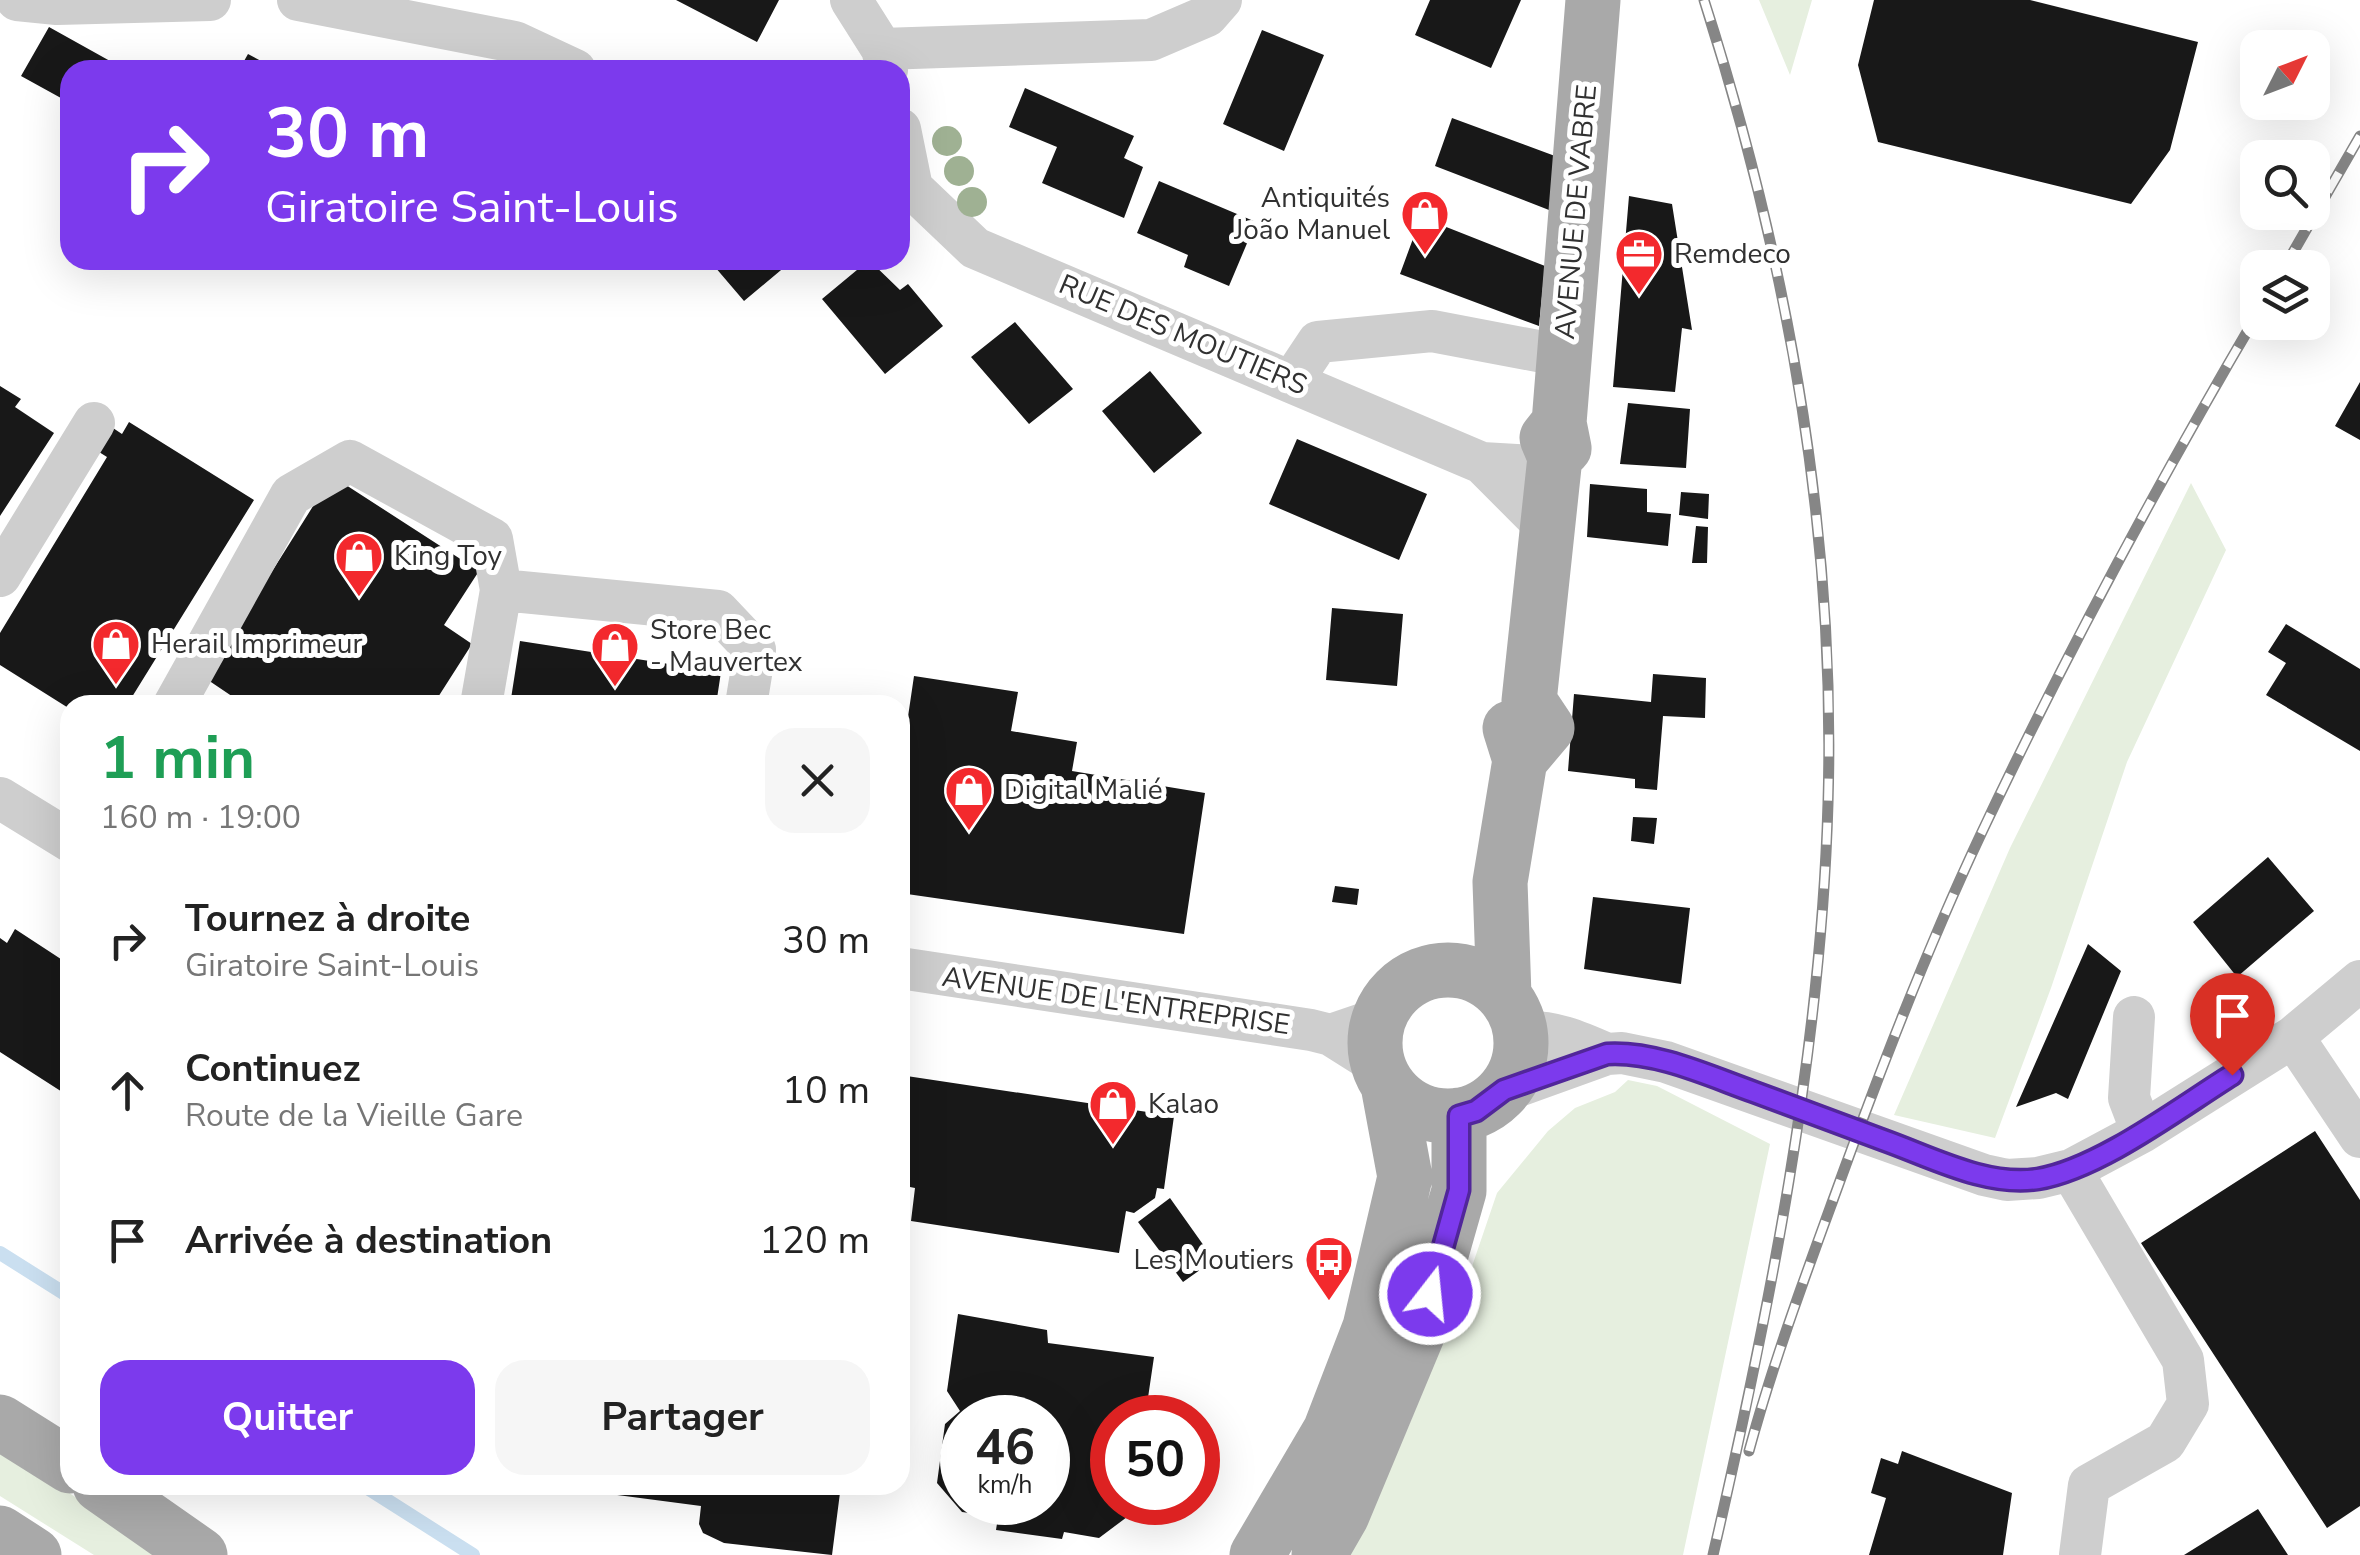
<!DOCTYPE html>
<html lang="fr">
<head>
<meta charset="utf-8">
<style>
	:root { --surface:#fff; --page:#f6f6f6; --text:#222; --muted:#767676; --accent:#7c3aed }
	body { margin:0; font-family:"Nunito Sans",sans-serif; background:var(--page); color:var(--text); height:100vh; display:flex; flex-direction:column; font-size:38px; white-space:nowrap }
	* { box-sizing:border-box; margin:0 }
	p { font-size:32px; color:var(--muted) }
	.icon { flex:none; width:55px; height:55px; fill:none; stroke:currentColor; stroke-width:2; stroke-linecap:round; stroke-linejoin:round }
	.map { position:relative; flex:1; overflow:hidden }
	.details { position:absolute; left:60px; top:695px; width:850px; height:800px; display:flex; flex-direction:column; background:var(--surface); border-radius:30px; box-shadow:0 10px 40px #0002 }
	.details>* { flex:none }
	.guide { position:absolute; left:60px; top:60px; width:850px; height:210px; border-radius:30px; box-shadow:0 10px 40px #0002; background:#7c3aed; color:#fff; overflow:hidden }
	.needle { width:65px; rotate:48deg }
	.tools { position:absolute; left:2240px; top:30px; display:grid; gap:20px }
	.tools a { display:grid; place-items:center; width:90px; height:90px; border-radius:20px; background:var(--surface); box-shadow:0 10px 40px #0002; font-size:50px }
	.speed { position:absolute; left:940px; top:1395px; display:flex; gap:20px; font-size:50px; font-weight:700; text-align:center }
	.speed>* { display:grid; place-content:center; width:130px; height:130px; border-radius:50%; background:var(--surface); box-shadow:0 10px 40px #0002; line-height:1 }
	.speed small { font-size:25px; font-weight:400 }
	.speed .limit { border:15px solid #d22; background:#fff; color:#111 }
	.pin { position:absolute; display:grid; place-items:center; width:85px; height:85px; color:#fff; margin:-102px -42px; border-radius:50% 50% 50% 0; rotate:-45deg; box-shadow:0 0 10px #0007 }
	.pin .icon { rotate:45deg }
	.me { position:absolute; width:110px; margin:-55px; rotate:16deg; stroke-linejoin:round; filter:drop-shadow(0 0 8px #0008) }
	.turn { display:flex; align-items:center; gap:35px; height:210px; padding:0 40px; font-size:45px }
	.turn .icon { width:130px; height:130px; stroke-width:2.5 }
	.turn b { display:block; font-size:70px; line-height:85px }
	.round { display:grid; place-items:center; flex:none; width:105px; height:105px; border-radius:30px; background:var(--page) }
	.summary { display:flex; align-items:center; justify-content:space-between; height:170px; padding:0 40px }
	h1 { font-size:60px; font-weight:700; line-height:75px; color:#1e9e55 }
	.cta { display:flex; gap:20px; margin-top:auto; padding:20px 40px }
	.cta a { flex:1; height:115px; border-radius:30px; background:var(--accent); color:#fff; font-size:40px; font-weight:700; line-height:115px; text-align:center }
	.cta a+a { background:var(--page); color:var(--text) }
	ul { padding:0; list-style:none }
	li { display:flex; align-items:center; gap:30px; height:150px; padding:0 40px }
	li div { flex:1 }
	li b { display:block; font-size:38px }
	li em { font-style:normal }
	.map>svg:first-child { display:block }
	.green { fill:#e6efdf }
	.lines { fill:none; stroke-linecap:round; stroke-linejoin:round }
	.stream { stroke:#cadff0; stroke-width:14 }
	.building { fill:#181818; fill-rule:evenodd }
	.minor { stroke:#cecece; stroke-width:42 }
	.major { stroke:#a9a9a9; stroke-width:55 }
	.rail-casing { stroke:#868686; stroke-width:11 }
	.rail { stroke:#fff; stroke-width:8; stroke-dasharray:22; stroke-linecap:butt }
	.tree { fill:#9fb193 }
	.route-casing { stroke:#51269a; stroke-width:25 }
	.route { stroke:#7c3aed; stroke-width:18 }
	.labels { text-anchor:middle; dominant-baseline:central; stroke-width:10; stroke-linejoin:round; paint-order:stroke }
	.poi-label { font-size:28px; fill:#313131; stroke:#fff; text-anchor:start }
	.street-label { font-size:28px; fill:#313131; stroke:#fff }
</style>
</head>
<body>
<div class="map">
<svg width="2360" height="1555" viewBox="0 0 2360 1555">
	<rect width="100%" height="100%" fill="#fff"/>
	<path class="green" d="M1759,0H1812L1790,75Z
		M2191,483L2226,550L2127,762L2051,988L1995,1138L1894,1115L2010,848Z
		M1628,1080L1657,1086L1770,1144L1683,1555H1340L1407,1430L1465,1287L1497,1193L1548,1131L1575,1108L1615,1092Z
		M0,1452L56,1484L161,1555H94L0,1496Z"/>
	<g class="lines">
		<path class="stream" d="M0,1253L70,1297
			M363,1485L473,1555"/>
	</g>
	<path class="building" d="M676,0H779L757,42Z
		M1430,0H1521L1491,68L1415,35Z
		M1874,0H2030L2198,42L2170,150L2131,204L1878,142L1858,65Z
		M49,27L110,61L105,70H70V103L21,76Z
		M1262,30L1324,55L1284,151L1223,124Z
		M248,54L278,70H239Z
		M1025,88L1134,136L1124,158L1143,167L1124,218L1042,183L1057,147L1009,127Z
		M1452,118L1555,156L1549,210L1435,166Z
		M1159,181L1256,222L1229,286L1184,267L1188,255L1137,233Z
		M1629,196L1672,204L1692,330L1682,328L1675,392L1613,387Z
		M1421,217L1545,266L1539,326L1400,274Z
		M709,260H793L744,301Z
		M869,260L900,290L908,284L943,326L885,374L822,299Z
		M1015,322L1073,389L1029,424L971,357Z
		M1150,371L1202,433L1154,473L1102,411Z
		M2360,382V440L2335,426Z
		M0,386L21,399L15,407L54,433L0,516Z
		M1628,403L1690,409L1686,468L1620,464Z
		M129,422L254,500L127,705H70V709L0,665V633L107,457L99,452L113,428L122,434Z
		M1297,439L1427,494L1399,560L1269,504Z
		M332,476L479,571L444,625L472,644L433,705H245L205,678Z
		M1590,484L1647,489V512L1671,514L1668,546L1587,537Z
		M1681,492L1709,494L1708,519L1679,515Z
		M1696,526L1708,527L1707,563H1692Z
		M1332,608L1403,614L1397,686L1326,680Z
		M2286,624L2360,669V751L2266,695L2286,663L2268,652Z
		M520,641L721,672L716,705H510Z
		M1653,674L1706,678L1705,718L1663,716L1657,790L1635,788V779L1568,771L1574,694L1651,702Z
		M914,676L1018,692L1011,731L1077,742L1072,771L1205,793L1184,934L900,893V771Z
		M1633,817L1657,818L1654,844L1631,841Z
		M2268,857L2314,911L2237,977L2193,922Z
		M1335,886L1359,889L1357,905L1332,902Z
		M1593,897L1690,908L1681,984L1584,969Z
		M15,929L70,965V1097L0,1052V938L7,943Z
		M2088,944L2121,971L2068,1099L2056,1093L2016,1107Z
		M900,1075L1174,1116L1164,1189L1157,1188L1155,1198L1134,1213L1126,1211L1119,1253L911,1221L915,1188L900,1185Z
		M2315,1131L2360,1200V1506L2327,1528L2141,1243Z
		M1170,1198L1214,1260L1183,1282L1138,1222Z
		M958,1314L1047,1330L1048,1343L1154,1357L1145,1418H1112V1502H1140L1139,1508L1099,1538L1064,1532L1062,1539L996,1530L998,1517L962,1512L937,1483L945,1424L960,1411L947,1391ZM962,1418H1048V1502H962Z
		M1902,1451L2012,1493L2003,1555H1869L1886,1498L1871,1493L1881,1458L1898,1464Z
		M603,1485H841L832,1555L724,1543L703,1533L699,1524L701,1506L602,1493Z
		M2258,1509L2288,1555H2184Z"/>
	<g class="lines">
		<path class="minor" d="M17,0L57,4L210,0
			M298,0L515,42L575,70
			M851,0L882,49L887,70
			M882,49L1151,40L1207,16L1221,0
			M900,129L912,188
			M900,187L912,188L975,248L1482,463
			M1292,381L1318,342L1432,331L1564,356
			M1548,529L1482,463L1554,467
			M0,576L94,423
			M501,590L718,611L755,650L746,705
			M174,705L291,495L350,461L492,539L501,590L481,705
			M0,798L70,841
			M900,968L1311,1030L1331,1035L1377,1064
			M2134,1017L2129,1098L2142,1132
			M1520,1032C1553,1030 1578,1041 1607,1054
			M1331,1035L1378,1019
			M2293,1037L2360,1137
			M1504,1091L1607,1054L1622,1053L1666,1062L1984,1175L2007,1180L2038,1178L2071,1170L2142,1132L2293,1037L2360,981
			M2071,1170L2183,1360L2188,1404L2165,1442L2089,1485L2080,1555"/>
		<path class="major" d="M1555,457L1564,448L1559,423L1593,0
			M1520,760L1547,728L1529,701L1555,457L1547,438L1558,424
			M1375 1043a73 73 0 1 1 146 0a73 73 0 1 1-146 0Z
			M1504,996L1500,882L1520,760L1510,728
			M0,1422L70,1466
			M100,1485L200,1555
			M0,1533L34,1555
			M1257,1555L1330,1431L1370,1327L1405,1177L1388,1085
			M1319,1555L1342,1515L1420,1328L1459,1191V1115"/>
		<g class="rail-casing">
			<path id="rail" d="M1704,0C1787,259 1836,531 1828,803C1821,1053 1769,1312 1713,1555
				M2284,268L2360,136
				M1749,1451C1772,1366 1803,1282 1833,1200C1878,1076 1925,953 1981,834C2065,656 2158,483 2258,313"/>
		</g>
		<use href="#rail" class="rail"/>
	</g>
	<g class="tree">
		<circle cx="947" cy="141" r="15"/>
		<circle cx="959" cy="171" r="15"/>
		<circle cx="972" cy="202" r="15"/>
	</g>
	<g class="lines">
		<g class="route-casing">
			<path id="route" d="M1430,1294L1459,1190V1116L1476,1111L1504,1090L1607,1054C1656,1051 1709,1076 1754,1092C1797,1108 1840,1124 1883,1140C1931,1157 1986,1187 2038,1179C2099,1169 2179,1108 2232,1075"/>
		</g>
		<use href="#route" class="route"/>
	</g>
	<defs>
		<g id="shop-pin" transform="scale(2.5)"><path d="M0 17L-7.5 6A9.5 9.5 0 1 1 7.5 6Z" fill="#f3292d" stroke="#fff"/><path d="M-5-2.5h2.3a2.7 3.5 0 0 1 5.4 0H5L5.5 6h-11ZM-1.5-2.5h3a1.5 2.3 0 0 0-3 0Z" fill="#fff"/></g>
		<g id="office-pin" transform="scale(2.5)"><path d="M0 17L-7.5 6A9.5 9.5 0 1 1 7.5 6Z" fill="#f3292d" stroke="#fff"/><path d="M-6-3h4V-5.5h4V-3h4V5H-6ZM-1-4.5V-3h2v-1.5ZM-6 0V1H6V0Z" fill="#fff"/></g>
		<g id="bus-pin" transform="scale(2.5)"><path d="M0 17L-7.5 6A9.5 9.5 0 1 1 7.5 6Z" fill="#f3292d" stroke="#fff"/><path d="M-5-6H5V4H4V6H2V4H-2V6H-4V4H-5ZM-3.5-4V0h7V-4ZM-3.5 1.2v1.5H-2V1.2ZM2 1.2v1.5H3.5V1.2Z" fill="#fff"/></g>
	</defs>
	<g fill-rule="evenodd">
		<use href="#shop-pin" x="1425" y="214"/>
		<use href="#office-pin" x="1639" y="254"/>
		<use href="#shop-pin" x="359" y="556"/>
		<use href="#shop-pin" x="116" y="644"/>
		<use href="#shop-pin" x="615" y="646"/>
		<use href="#shop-pin" x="969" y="790"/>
		<use href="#shop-pin" x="1113" y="1104"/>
		<use href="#bus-pin" x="1329" y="1260"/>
	</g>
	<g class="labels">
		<g class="poi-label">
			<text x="1390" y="198" text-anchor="end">Antiquités<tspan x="1390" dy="32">João Manuel</tspan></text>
			<text x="1674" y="254">Remdeco</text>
			<text x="394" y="556">King Toy</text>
			<text x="650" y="630">Store Bec<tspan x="650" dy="32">- Mauvertex</tspan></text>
			<text x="151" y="644">Herail Imprimeur</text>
			<text x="1004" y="790">Digital Malié</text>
			<text x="1148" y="1104">Kalao</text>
			<text x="1294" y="1260" text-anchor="end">Les Moutiers</text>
		</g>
		<g class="street-label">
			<text transform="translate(1576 212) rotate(-85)">AVENUE DE VABRE</text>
			<text transform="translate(1183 335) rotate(23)">RUE DES MOUTIERS</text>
			<text transform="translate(1116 1001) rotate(8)">AVENUE DE L'ENTREPRISE</text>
		</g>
	</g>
</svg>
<div class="tools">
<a><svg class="needle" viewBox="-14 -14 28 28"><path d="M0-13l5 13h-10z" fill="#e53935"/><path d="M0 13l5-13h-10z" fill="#767676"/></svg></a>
<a><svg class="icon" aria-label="search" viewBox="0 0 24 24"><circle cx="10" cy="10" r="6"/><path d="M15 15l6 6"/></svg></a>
<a><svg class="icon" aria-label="layers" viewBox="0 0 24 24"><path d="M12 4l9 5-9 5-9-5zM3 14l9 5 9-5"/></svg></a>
</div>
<div class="speed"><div>46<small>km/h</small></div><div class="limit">50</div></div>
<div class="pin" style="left:2232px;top:1075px;background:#d93025"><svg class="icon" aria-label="arrive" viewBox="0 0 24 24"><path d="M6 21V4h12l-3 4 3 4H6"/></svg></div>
<svg class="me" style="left:1430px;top:1294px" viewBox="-20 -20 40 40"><circle r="17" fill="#7c3aed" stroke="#fff" stroke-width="3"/><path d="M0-11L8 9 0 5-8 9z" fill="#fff"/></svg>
<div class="guide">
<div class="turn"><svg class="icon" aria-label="right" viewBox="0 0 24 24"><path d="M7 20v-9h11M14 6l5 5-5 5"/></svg><div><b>30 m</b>Giratoire Saint-Louis</div></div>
</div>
<section class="details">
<div class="summary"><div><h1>1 min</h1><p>160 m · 19:00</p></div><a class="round"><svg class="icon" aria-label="close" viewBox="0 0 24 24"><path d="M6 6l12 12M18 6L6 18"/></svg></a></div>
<ul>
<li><svg class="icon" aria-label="right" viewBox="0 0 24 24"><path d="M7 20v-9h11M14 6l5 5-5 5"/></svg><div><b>Tournez à droite</b><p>Giratoire Saint-Louis</p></div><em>30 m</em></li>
<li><svg class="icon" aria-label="ahead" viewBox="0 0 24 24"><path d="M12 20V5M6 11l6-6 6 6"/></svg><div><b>Continuez</b><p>Route de la Vieille Gare</p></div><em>10 m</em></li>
<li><svg class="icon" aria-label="arrive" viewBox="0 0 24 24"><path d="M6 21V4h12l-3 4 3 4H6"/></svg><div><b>Arrivée à destination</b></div><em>120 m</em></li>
</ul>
<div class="cta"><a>Quitter</a><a>Partager</a></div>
</section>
</div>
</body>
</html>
